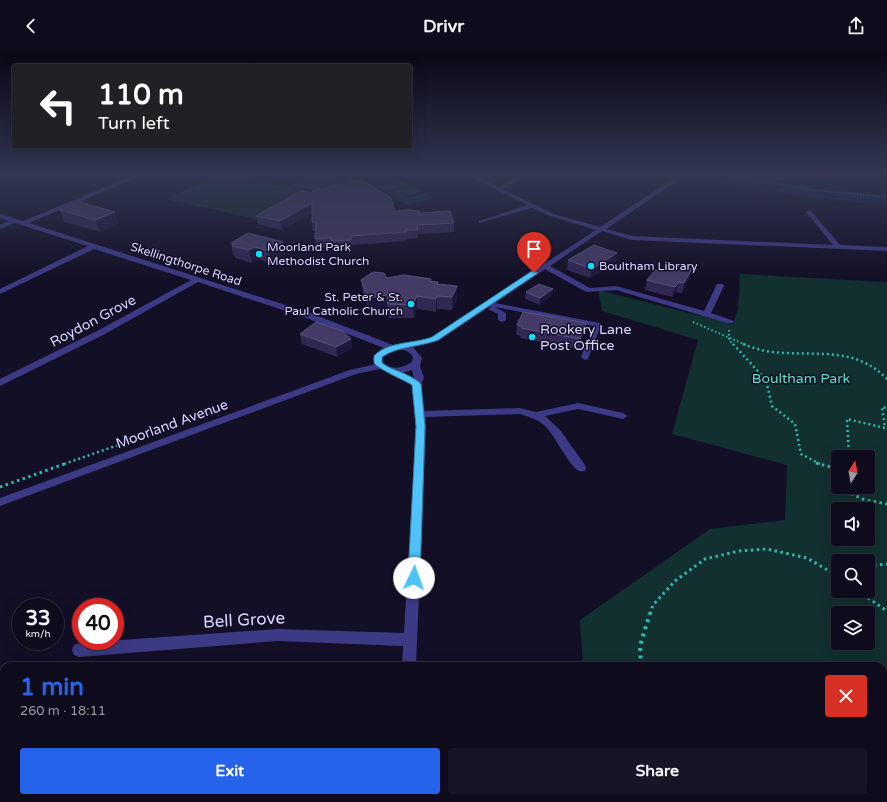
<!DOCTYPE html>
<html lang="en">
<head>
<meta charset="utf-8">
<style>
	:root { --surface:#0e0b1c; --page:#171425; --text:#f1f3f6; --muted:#9b9ba3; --line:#2e2b3b; --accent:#2563eb }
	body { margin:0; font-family:"Varela Round",sans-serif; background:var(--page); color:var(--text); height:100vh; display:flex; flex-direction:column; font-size:15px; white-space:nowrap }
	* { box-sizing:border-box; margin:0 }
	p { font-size:13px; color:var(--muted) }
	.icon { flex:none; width:22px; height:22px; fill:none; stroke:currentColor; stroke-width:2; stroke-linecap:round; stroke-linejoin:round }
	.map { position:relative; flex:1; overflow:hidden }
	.details { position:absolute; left:0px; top:610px; width:887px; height:140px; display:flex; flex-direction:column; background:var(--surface); border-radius:12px 12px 0 0; box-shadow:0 4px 16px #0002,0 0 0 1px var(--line) }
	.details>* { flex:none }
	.hud { position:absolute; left:12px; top:12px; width:400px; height:84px; border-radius:4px; box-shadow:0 4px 16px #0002,0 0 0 1px var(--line); background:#202124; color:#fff; overflow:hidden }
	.needle { width:26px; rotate:11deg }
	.fabs { position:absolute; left:831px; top:398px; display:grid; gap:8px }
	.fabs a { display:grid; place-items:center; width:44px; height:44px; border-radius:4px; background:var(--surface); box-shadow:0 4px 16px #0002,0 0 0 1px var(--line); font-size:20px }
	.speed { position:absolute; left:12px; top:546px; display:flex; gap:8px; font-size:20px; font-weight:700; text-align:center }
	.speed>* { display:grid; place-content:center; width:52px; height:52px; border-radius:50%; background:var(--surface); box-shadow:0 4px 16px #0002,0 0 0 1px var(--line); line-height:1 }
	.speed small { font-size:10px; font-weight:400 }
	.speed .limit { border:6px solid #d22; background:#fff; color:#111 }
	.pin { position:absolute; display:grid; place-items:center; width:34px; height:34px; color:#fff; margin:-41px -17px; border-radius:50% 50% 50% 0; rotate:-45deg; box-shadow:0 0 4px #0007 }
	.pin .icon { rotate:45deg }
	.me { position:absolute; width:44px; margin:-22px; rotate:3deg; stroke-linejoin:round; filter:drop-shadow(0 0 3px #0008) }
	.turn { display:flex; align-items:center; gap:14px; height:84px; padding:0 20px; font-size:18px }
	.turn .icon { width:52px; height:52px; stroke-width:2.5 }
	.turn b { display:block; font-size:28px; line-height:34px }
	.round { display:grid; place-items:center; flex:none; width:42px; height:42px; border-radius:4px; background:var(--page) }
	.head { display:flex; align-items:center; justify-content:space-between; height:68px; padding:0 20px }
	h1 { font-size:24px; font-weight:700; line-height:30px; color:var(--accent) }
	.cta { display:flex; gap:8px; margin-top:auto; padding:8px 20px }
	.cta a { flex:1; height:46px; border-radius:4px; background:var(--accent); color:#fff; font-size:16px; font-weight:700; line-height:46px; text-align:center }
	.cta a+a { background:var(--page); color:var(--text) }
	header { display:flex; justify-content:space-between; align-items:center; height:52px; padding:0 20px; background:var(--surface); font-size:18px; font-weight:700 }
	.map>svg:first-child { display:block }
	.green { fill:#12302f; fill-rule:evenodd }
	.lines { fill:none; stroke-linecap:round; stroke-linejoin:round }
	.river { fill:#0c2248; fill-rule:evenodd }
	.path-far4 { stroke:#2fb8b0; stroke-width:1.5; stroke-dasharray:1 2; stroke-linecap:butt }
	.path-far3 { stroke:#2fb8b0; stroke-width:2; stroke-dasharray:1.5 2.5; stroke-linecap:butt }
	.path-far2 { stroke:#2fb8b0; stroke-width:2.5; stroke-dasharray:2 3; stroke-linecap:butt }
	.path-far1 { stroke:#2fb8b0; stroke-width:3; stroke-dasharray:2.5 3.5; stroke-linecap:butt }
	.path { stroke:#2fb8b0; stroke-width:4; stroke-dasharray:3 4.5; stroke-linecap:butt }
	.minor { fill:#3d3a85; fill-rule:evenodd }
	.wall { fill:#312854 }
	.shaded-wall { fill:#1d163a }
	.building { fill:#433a66; stroke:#5a527e }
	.route { fill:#4fc3f7; stroke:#337fa1 }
	.poi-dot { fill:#00e5ff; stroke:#130f26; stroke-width:1.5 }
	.labels { text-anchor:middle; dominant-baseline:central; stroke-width:3; stroke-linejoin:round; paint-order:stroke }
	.far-poi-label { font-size:12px; fill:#d9d4ff; stroke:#130f26; text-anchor:start }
	.far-street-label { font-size:12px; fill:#d9d4ff; stroke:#130f26 }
	.street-label { font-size:14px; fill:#d9d4ff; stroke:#130f26 }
	.poi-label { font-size:14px; fill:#d9d4ff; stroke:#130f26; text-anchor:start }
	.park-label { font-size:14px; fill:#5fe0c0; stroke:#130f26 }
	.near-street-label { font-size:17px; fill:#d9d4ff; stroke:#130f26 }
</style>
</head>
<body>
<header><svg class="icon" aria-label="back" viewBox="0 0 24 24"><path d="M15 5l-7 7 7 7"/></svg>Drivr<svg class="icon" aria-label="share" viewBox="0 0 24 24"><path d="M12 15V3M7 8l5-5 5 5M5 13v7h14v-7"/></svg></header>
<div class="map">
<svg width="887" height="750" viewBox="0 0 887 750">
	<rect width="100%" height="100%" fill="#130f26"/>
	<path class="green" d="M220,122H223L306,139L256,167L166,147Z
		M332,122H379L350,131Z
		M310,123L347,130L328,141L290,134Z
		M401,128L410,133L383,139L375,135Z
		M412,134L422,140L397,147L387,141Z
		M424,141L433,146L407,153L397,148Z
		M740,222L887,230V750H589V746H883V614H583L580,568L710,477L785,468L787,413L672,382L698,288L602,259L598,238L733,272L738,257ZM838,405H868V435H838ZM838,457H868V487H838ZM838,509H868V539H838ZM838,561H868V591H838Z"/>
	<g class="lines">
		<path class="river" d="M700,122H731L819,137L887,143V153C826,150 767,139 707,127L702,125Z"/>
		<path class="path-far4" d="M724,122L812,138L887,145"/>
		<path class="path-far3" d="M693,270L746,293
			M729,278V288L734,293"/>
		<path class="path-far2" d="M733,292L766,328L772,354L795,372L801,402L820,412
			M743,292C753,296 763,299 773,300C815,305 854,293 887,327
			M849,405L847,367L885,376L882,355L887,356
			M64,412L124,391"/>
		<path class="path-far1" d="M816,411L838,417
			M0,435L67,411
			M851,435L852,442L865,448L887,452
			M868,514L887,512
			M831,520L838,525
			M858,539L887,559
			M650,562L653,553L675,529L705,507L739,499L767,497L807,506L831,520L838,519"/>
		<path class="path" d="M641,614L640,594L650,561
			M655,746L656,750"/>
		<path class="minor" d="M137,122H145L29,171L310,261L393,293L421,289L432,285L596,178L550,164L532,156L479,171V169L528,153L464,122H472L498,135L523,122H531L502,137L554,162L600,175L681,122H688L606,177L632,184L833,193L806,160L809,158L811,159L840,193L887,195V199L632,188L602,179L550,214L590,236L616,234L704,259L716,234L717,232H723L724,234L711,261L734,269L733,271H727L616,238L586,240L545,217L495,251L600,271L601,273L588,307L585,308L581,305L593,274L495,255L506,261V268L502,270L498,268V262L488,257L491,255L490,254L438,289L413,295L422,306L420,314L424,326L421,332L424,359L520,356L536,360L578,351L623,361L628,364L623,367L578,357L545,364L560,378L585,413L586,416L585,419C582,419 581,420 579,419C571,416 555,385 547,376C540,368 530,365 520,362L425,365L426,374L416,614H402L403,594L277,589L79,605L74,603L72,598L74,593L79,591L277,577L404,581L416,374L412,333L391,321L380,317L356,322L0,454V446L350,318L376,312L373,307L376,301L384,296L304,265L198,230L103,283L0,334V327L97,279L191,228L94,197L0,242V237L88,194L15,171L0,177V173L9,169L0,166V162L23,169ZM396,297C404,298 409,298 413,305L412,310C402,317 388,319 381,307L387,301ZM412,318L414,326V327L403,321Z
			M877,122H884L887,125L884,127L826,128L823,126L826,124L879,123Z
			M389,746H405V750H389Z"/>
	</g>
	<path class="wall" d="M301,139L395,159L454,171V180L418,182V186L406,187V189L352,193V197L332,198V195L317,196L315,187L316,179H313L312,170V160L282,178L258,172L256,164Z
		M60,158L119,171L100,180L64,170Z
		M283,190L285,202L271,211L258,207L252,211L235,206V204L233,203L231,191Z
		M617,201L615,211L590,226L567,218L568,208Z
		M387,226L431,227V229L438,232L457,234V247L452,258L437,257L436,260L417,257L414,266H389L387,256L369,259L363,241L361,228Z
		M689,227L682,241L676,240L672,245L645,238L647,228Z
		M553,237L552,243L540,253L525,247L526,240Z
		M517,273L584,281L579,297L520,286L521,284L516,283Z
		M300,282L351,287L352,296L337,305L302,292Z
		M887,709V747L883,743V711Z"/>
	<path class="shaded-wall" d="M312,151L313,159L282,178L280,169Z
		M115,160L119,171L100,180L95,168Z
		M283,190L285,202L271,211L269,199Z
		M255,195L258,207L252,211L249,198Z
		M617,201L615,211L590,226L592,217Z
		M692,217L689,227L682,241L684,231Z
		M679,230L676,240L672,245L675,235Z
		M457,234V247L452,258V245Z
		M553,237L552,243L540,253V246Z
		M387,243V256L369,259L368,246Z
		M417,244V257L414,266L413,253Z
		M437,244V257L436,260V247Z
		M586,271L584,281L579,297L580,287Z
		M351,287L352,296L337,305L336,295Z"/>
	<path class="building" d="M362,128L391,146L395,159L410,158L419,159L420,161L450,159L454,171L417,173L418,178H406V180L351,184V188L331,189V186L315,187L316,170H312V151L280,169L256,164L301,139L312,141V139Z
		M80,150L115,160L95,168L60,158Z
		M248,181L283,190L269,199L255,195L249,198L232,194L235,192L231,191Z
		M594,193L617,201L592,217L568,208Z
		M667,212L692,217L684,231L679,230L675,235L647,228L655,218L662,219Z
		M373,220L384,221L387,226L404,223L431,227L430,229L438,230L437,232L457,234L452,245L437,244L436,247L417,244L413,253L388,252L387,243L368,246L361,228Z
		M539,232L553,237L540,246L526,240Z
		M523,260L586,271L580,287L521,276L522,274L517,273Z
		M316,270L342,279L351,287L336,295L300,282Z
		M887,709V732L883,728V712L884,710Z"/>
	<linearGradient id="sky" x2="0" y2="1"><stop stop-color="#0a0815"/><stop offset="0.54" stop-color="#333752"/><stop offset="1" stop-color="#333752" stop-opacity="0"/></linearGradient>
	<rect width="887" height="227" fill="url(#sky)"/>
	<path class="route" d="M532,219L538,221L438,288C420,295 398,294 382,305V311C390,318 410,321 421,332L425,374L420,526L418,530L414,531L410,530L408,526L416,374L412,333C404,328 378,317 374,311V304C388,289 414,292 432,285Z"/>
	<g class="poi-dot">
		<circle cx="259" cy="202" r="4"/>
		<circle cx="591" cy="214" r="4"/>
		<circle cx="411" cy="252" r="4"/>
		<circle cx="532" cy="285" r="4"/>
	</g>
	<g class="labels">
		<g class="far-poi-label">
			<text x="267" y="195">Moorland Park<tspan x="267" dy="14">Methodist Church</tspan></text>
			<text x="599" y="214">Boultham Library</text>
			<text x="403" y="245" text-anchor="end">St. Peter &amp; St.<tspan x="403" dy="14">Paul Catholic Church</tspan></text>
		</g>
		<g class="far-street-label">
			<text transform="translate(186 212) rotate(18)">Skellingthorpe Road</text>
		</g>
		<g class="street-label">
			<text transform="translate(93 269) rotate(-28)">Roydon Grove</text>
			<text transform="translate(172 372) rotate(-20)">Moorland Avenue</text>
		</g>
		<g class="poi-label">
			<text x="540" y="277">Rookery Lane<tspan x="540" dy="16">Post Office</tspan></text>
		</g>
		<g class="park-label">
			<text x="801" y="326">Boultham Park</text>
		</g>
		<g class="near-street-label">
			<text transform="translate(244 568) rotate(-3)">Bell Grove</text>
		</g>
	</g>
</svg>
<div class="fabs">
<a><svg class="needle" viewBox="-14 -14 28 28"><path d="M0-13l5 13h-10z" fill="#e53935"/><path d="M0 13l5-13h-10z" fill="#9b9ba3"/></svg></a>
<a><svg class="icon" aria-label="sound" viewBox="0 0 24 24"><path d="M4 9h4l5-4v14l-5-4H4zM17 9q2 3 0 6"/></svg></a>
<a><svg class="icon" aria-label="search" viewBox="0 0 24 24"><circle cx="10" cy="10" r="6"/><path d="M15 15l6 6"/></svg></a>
<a><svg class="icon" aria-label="layers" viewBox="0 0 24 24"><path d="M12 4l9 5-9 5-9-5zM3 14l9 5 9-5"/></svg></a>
</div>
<div class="speed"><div>33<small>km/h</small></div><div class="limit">40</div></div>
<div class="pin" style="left:534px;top:221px;background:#d93025"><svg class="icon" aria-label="arrive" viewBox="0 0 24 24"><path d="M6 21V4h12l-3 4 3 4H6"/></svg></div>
<svg class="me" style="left:414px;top:526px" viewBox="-20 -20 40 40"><circle r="19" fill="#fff"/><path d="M0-13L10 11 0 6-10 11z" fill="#4fc3f7"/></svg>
<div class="hud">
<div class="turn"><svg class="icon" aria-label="left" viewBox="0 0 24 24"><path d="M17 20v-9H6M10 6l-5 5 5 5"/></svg><div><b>110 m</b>Turn left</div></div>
</div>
<section class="details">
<div class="head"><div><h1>1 min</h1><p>260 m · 18:11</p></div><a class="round" style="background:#d93025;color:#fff"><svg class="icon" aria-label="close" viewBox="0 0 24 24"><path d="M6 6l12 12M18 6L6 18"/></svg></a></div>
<div class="cta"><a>Exit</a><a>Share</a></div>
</section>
</div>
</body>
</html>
